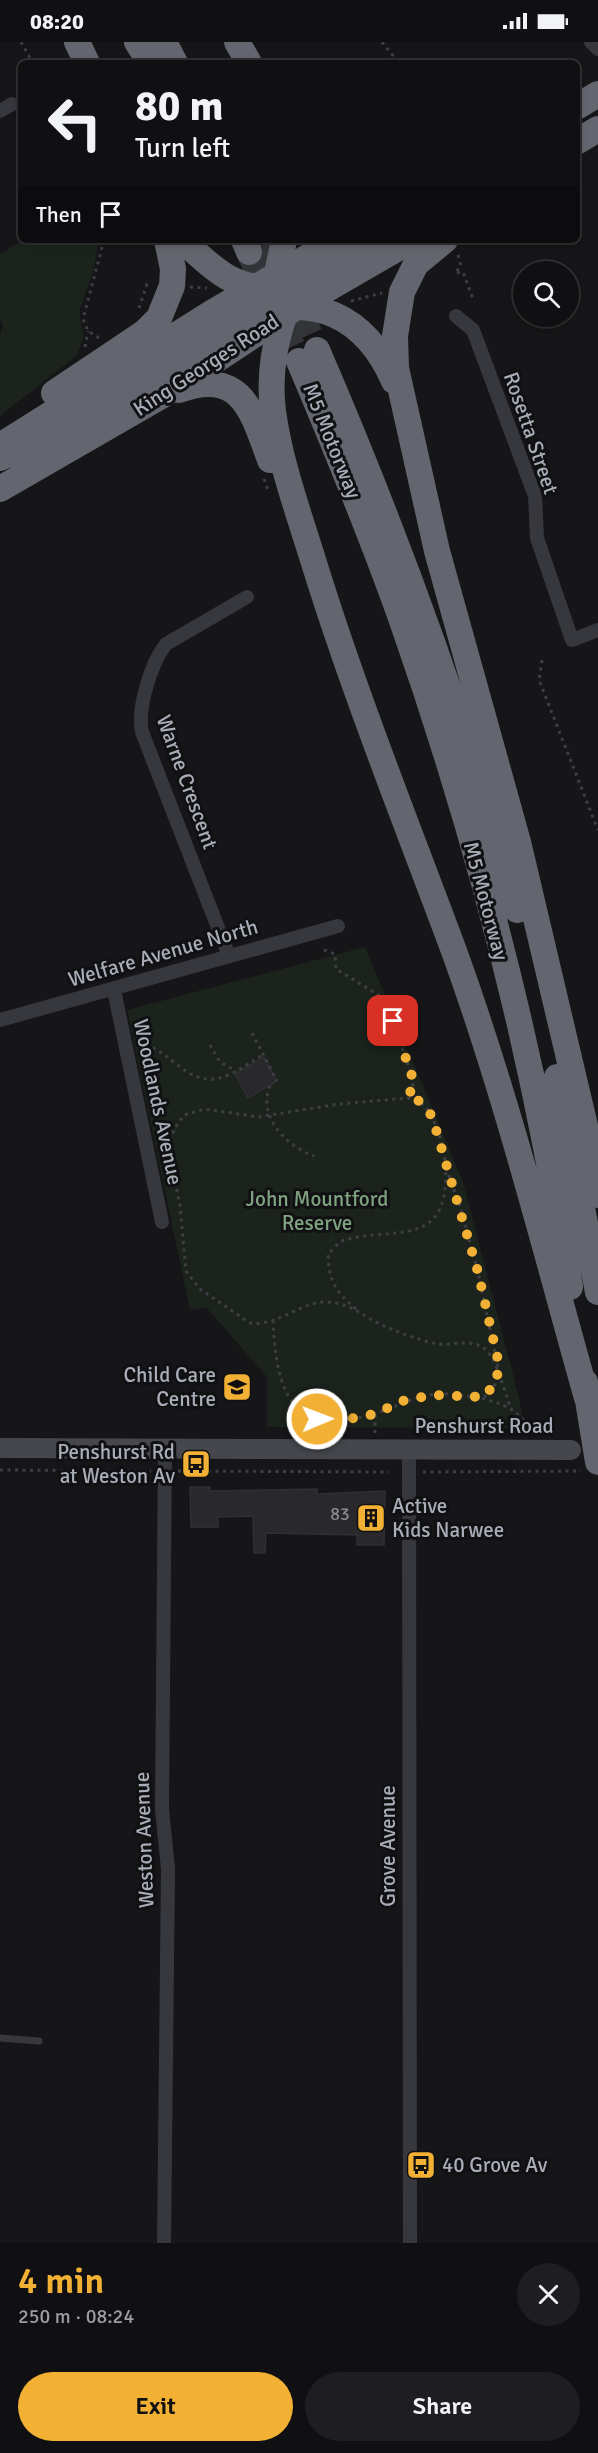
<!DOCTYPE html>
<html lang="en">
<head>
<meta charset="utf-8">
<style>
	:root { --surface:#101012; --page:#1e1e20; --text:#f1f3f6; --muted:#9c9d9f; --line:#303032; --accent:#f2b134 }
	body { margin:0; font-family:Signika,sans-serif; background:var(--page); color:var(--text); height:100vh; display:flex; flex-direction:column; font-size:22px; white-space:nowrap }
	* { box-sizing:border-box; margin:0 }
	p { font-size:20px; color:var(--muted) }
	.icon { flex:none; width:33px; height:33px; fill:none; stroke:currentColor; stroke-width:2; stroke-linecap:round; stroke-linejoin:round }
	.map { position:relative; height:2201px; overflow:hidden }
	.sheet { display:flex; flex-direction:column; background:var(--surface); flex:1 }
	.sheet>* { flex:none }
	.top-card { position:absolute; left:18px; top:18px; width:562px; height:183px; border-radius:9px; box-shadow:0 3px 9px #0003,0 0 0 2px var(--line); background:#101012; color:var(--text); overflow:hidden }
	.tools { position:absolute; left:513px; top:219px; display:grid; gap:12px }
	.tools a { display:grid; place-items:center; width:66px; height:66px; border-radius:50%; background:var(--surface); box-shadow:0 3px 9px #0003,0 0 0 2px var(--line); font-size:30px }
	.pin { position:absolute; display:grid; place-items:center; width:51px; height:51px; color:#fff; margin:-26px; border-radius:12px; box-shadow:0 3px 9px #0006 }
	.me { position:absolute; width:66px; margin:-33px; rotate:89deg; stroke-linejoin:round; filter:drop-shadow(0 0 4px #0008) }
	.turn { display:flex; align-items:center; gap:21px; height:126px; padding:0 18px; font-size:27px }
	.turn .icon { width:78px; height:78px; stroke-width:2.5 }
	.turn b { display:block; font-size:42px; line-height:51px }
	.then { display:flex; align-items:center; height:57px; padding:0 18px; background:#0003; gap:12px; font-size:22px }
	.round { display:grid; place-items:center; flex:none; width:63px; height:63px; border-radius:32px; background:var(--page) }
	.headline { display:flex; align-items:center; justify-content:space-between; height:102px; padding:0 18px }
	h1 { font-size:36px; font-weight:600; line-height:45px; color:var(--accent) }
	.cta { display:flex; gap:12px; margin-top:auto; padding:12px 18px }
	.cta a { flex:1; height:69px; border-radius:36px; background:var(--accent); color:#111; font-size:24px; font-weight:600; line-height:69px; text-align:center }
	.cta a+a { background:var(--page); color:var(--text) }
	.status { display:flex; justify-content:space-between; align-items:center; height:42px; padding:0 30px; background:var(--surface); direction:ltr }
	.status svg { height:16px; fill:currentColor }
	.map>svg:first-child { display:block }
	.green { fill:#1c231d }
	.building { fill:#29292c; stroke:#303034; stroke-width:1.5 }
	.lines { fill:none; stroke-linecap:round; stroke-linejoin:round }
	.highway-tunnel { stroke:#333438; stroke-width:26; stroke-dasharray:26 13; stroke-linecap:butt }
	.path { stroke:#3d3f44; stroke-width:3; stroke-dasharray:3 4.5; stroke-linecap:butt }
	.lane { stroke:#37383d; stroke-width:7 }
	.street { stroke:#37383d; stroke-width:14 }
	.secondary { stroke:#45474d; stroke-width:20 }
	.highway { stroke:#63666e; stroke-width:26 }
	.route { stroke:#f2b134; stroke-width:10; stroke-dasharray:0 18 }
	.labels { text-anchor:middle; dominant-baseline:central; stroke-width:6; stroke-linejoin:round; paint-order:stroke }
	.number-label { font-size:18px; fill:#888b94 }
	.street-label { font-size:21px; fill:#a8adb8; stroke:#111113 }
	.park-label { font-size:21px; fill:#7fa381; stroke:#111113 }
	.poi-label { font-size:21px; fill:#a8adb8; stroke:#111113; text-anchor:end }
</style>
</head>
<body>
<div class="status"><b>08:20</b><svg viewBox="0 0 49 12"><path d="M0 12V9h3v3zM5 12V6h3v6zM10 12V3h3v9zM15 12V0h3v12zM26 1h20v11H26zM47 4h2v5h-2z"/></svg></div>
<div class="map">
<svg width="598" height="2201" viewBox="0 0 598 2201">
	<rect width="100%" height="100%" fill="#161618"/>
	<path class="green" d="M23,198H99L94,226L79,270L84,294L77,313L0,374V293L3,283L0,277V212Z
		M365,905L463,1140L519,1356L524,1386L267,1385V1335L206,1265L190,1268L127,968Z"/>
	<path class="building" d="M264,1015L277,1039L248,1056L235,1032Z
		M190,1445H210V1449L317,1447V1452L385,1449L384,1503H357V1493L266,1491L265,1511H254L253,1474L218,1475V1485H191Z"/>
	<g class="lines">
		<path class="highway-tunnel" d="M266,198L317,308
			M249,210L299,319"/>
		<path class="path" d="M21,0L33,21
			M382,0L399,21
			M458,213L461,224L455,231L463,230L473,257
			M190,245L207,246
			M351,259L382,251
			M139,266L147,242H151
			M99,296L88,289L83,277L104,198
			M85,305L88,289
			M264,437L269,451
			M542,618L539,638L598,788
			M324,908L335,912L336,927L380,954L393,979L414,1040L408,1056
			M252,991L277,1039
			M139,1000C154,1004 166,1014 179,1024C212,1051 232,1031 263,1013
			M210,1003L220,1020L236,1029
			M270,1044C257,1074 286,1104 314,1114
			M446,1126L460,1164L478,1230L498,1325
			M356,1267C336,1250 329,1240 328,1213C332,1208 338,1200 345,1198C384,1185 439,1205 445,1147C447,1127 445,1106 437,1087C431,1072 426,1059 408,1056L339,1062L258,1075L205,1067L184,1073L177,1083L171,1094L169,1109L180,1164L186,1229L200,1247L250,1281C277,1285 300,1260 325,1260C348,1260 361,1273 380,1282C397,1290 418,1298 437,1302C453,1304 471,1295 486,1308C497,1318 505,1351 511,1367
			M273,1278C276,1348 290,1397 373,1372C398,1365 420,1350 448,1352C469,1354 490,1356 509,1366C521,1373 529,1387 542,1389
			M484,1355L493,1347L498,1335
			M375,1391V1372
			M0,1428L151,1429
			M178,1429L389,1430
			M423,1430L581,1429"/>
		<path class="lane" d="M0,1996L39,1999"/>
		<path class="street" d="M591,0L598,7
			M0,69L12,62
			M456,274L473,288L535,454L537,496L572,598L598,588
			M229,914L142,690C137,666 151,621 166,602L247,555
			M114,948L162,1180
			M0,978L338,884
			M409,1407L410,2201
			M164,2201L168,1827L162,1767L165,1407"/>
		<path class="secondary" d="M0,1406L571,1408"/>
		<path class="highway" d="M77,0L87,21
			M137,0L150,21
			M164,0L175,21
			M237,0L249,21
			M578,64L598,52
			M578,99L598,87
			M182,198C197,211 212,227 229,236C282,264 331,224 375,198
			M244,198L249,210
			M445,198L416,222L402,250L395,294L396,326L437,509L518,800L586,1088L598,1153
			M318,210C285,256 266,312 273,369C280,421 299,472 314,521C355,653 406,780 454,909C507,1055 545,1207 587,1356
			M275,241L284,198
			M317,308C396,491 464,676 517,868
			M299,319C335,404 370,489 401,576C477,792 536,1018 570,1245
			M179,348C242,326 252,369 270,418
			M54,351L145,290L159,276L172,244L173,227L167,198
			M3,402L213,270L337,198
			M0,416L48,396L246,275C313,250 365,273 394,339
			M0,447L163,353L298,264L412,198
			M557,1035L598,1250
			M585,1340L598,1420"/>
	</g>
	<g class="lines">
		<path class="route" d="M317,1377H349L375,1372L402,1359L432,1353L484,1355L497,1339L498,1318L478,1230L432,1074L417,1057L408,1056L414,1040L393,979"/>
	</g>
	<defs>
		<g id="school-square" transform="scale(1.5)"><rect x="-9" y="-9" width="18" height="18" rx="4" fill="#f2b134" stroke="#111113"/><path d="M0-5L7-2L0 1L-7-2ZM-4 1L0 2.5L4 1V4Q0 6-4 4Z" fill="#111"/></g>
		<g id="bus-square" transform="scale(1.5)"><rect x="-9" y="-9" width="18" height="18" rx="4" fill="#f2b134" stroke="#111113"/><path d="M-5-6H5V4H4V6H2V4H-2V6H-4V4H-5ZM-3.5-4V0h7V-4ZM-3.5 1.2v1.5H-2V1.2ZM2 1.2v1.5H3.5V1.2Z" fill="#111"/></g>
		<g id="building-square" transform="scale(1.5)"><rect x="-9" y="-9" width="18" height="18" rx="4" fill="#f2b134" stroke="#111113"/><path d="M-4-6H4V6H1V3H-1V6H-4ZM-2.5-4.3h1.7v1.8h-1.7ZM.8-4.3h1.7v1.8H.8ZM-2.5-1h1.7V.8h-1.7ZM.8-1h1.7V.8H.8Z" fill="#111"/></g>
	</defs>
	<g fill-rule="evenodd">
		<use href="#school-square" x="237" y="1345"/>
		<use href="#bus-square" x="196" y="1422"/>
		<use href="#building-square" x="371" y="1476"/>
		<use href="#bus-square" x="421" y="2123"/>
	</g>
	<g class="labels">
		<g class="number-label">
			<text x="340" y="1472">83</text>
		</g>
		<g class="street-label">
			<text transform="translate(206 323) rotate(-33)">King Georges Road</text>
			<text transform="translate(531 391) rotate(71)">Rosetta Street</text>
			<text transform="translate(332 399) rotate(68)">M5 Motorway</text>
			<text transform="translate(187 740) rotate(70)">Warne Crescent</text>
			<text transform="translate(486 859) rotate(75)">M5 Motorway</text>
			<text transform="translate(163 911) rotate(-16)">Welfare Avenue North</text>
			<text transform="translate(158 1060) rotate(78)">Woodlands Avenue</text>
			<text x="484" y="1384">Penshurst Road</text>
			<text transform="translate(144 1798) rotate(-92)">Weston Avenue</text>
			<text transform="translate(388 1804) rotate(-90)">Grove Avenue</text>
		</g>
		<g class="park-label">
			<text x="317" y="1157">John Mountford<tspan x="317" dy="24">Reserve</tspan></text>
		</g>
		<g class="poi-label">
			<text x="216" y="1333">Child Care<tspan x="216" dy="24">Centre</tspan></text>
			<text x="175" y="1410">Penshurst Rd<tspan x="175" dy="24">at Weston Av</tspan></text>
			<text x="392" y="1464" text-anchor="start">Active<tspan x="392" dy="24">Kids Narwee</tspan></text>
			<text x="442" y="2123" text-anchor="start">40 Grove Av</text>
		</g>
	</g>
</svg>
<div class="tools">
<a><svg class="icon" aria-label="search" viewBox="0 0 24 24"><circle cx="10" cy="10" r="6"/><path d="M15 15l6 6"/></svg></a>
</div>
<div class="pin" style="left:393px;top:979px;background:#d93025"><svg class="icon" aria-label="arrive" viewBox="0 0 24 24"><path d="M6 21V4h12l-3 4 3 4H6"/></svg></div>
<svg class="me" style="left:317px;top:1377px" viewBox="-20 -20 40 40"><circle r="17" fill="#f2b134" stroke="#fff" stroke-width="3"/><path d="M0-11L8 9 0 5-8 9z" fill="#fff"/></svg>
<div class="top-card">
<div class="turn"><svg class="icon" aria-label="left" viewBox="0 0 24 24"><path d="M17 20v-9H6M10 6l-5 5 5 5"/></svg><div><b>80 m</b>Turn left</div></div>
<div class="then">Then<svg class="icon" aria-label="arrive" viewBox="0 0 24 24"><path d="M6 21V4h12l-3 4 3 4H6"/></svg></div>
</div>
</div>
<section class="sheet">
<div class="headline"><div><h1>4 min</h1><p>250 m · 08:24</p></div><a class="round"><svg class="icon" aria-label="close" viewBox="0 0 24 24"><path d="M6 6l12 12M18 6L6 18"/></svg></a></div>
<div class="cta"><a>Exit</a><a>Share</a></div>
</section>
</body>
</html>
